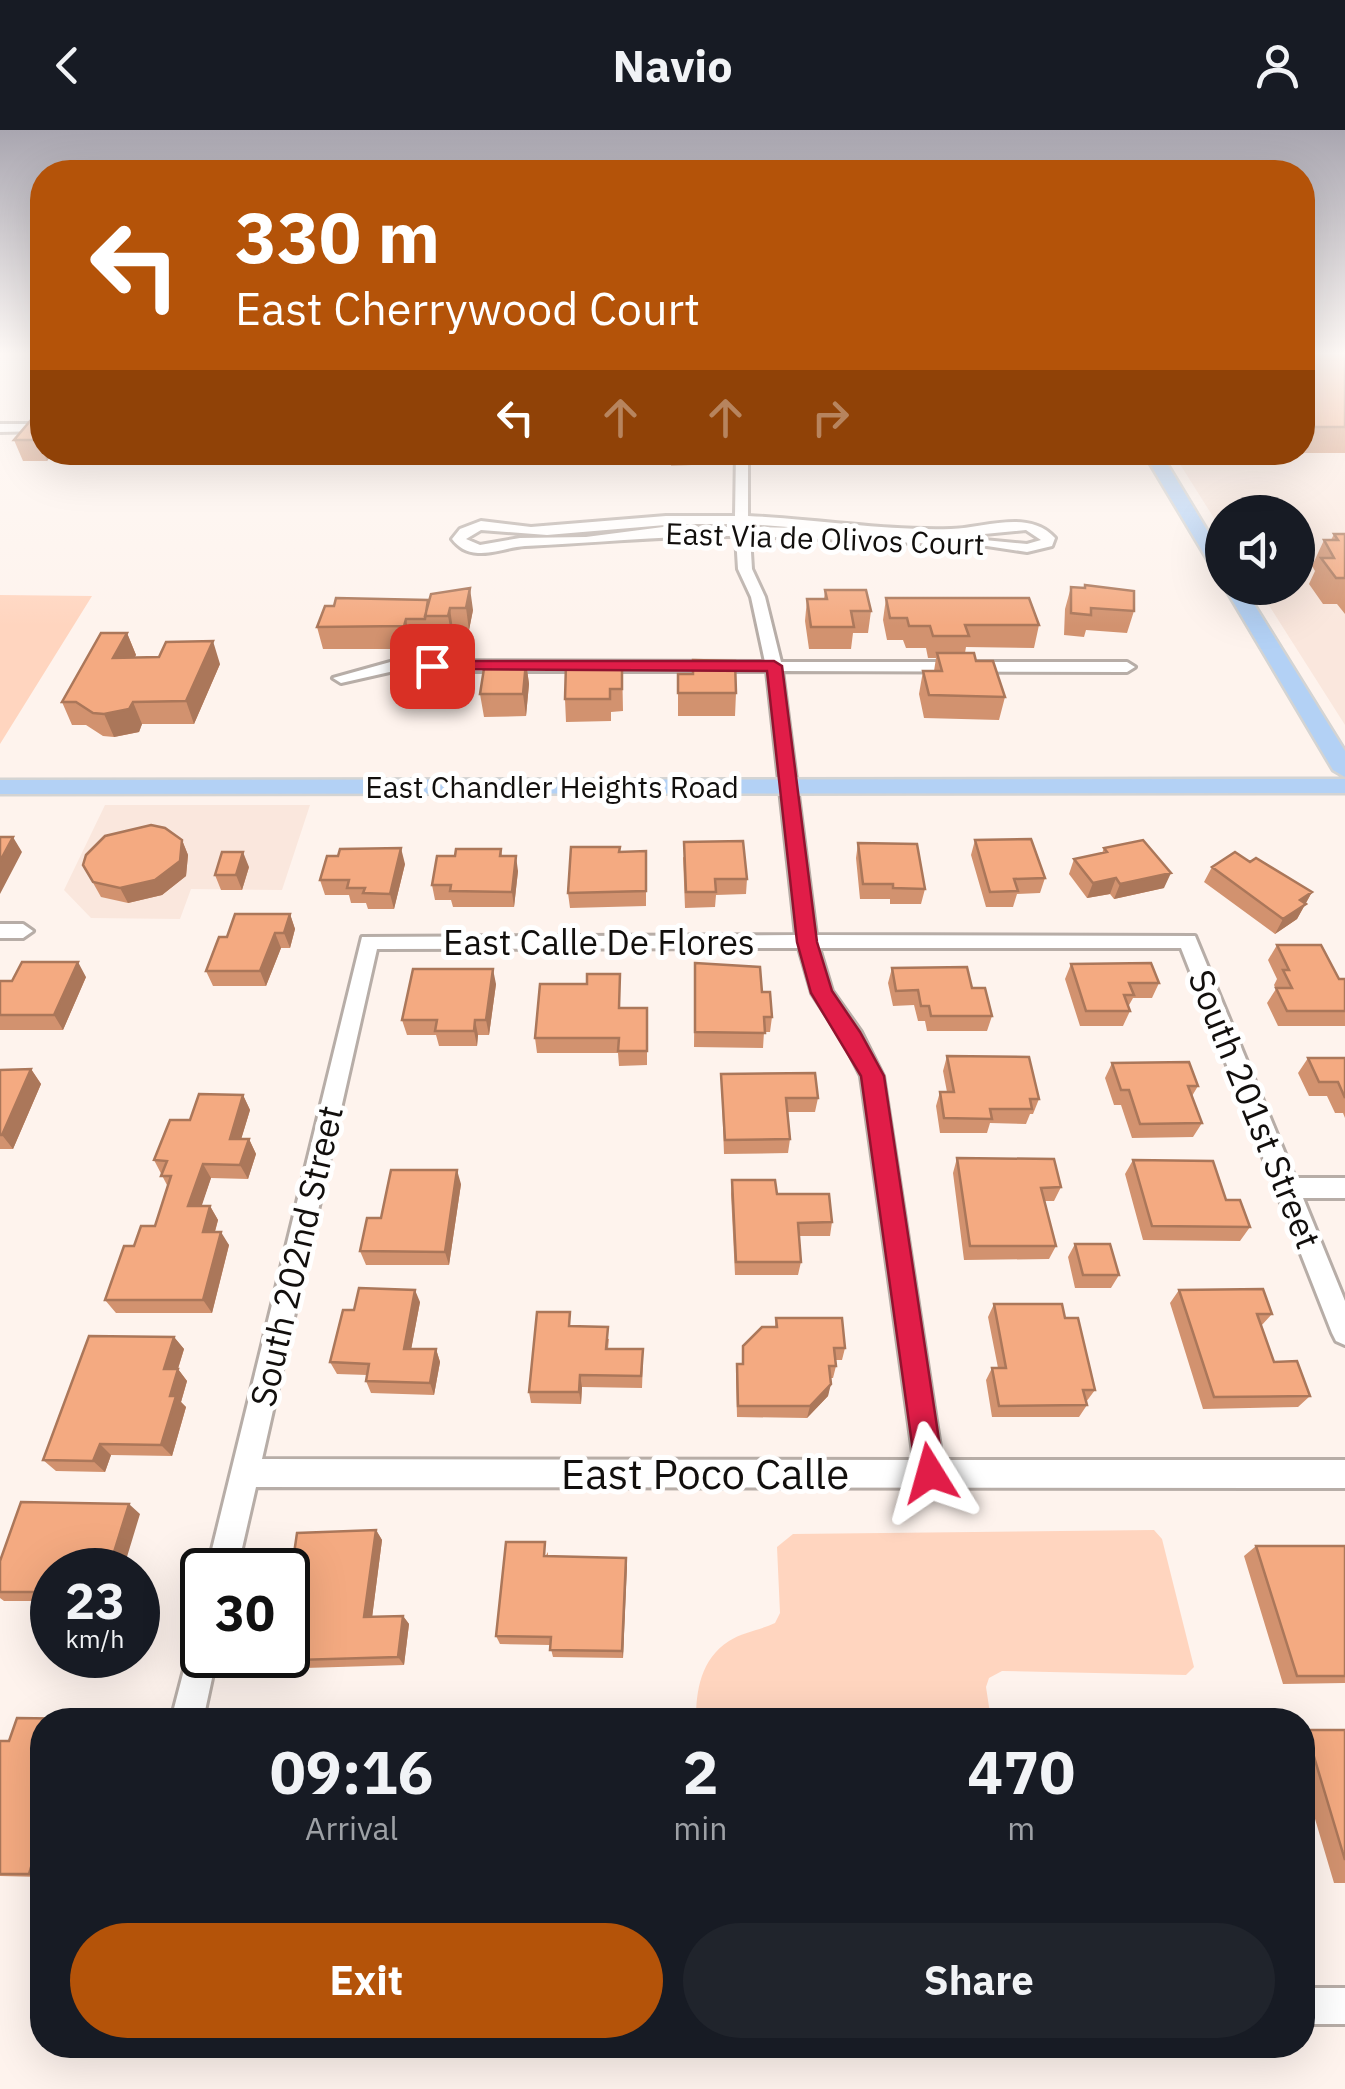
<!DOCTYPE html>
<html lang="en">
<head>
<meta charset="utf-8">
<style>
	:root { --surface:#171b24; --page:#20242c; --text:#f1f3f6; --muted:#9ea1a6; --accent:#b45309 }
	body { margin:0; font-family:"IBM Plex Sans",sans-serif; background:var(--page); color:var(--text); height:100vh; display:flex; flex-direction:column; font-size:38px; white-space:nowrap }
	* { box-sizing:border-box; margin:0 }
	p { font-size:32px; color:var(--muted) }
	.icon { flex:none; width:55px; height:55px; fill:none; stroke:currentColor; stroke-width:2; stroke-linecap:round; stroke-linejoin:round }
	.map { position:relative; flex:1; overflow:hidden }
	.drawer { position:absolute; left:30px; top:1578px; width:1285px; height:350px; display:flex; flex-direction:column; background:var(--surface); border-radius:40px; box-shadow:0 10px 40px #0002 }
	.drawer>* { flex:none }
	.guide { position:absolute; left:30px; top:30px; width:1285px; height:305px; border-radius:40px; box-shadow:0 10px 40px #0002; background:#b45309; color:#fff; overflow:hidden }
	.tools { position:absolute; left:1205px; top:365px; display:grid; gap:20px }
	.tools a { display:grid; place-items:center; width:110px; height:110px; border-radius:50%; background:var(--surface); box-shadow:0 10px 40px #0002; font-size:50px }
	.speed { position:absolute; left:30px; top:1418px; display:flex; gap:20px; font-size:50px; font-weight:700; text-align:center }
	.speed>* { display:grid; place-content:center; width:130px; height:130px; border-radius:50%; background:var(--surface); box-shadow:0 10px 40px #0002; line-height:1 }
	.speed small { font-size:25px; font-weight:400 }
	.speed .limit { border:5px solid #111; border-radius:15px; background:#fff; color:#111 }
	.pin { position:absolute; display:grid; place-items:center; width:85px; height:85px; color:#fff; margin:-42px; border-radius:20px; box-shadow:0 5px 15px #0006 }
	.me { position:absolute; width:110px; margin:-55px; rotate:352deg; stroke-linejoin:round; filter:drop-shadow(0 0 8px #0008) }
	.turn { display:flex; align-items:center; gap:35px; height:210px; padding:0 40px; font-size:45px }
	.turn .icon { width:130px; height:130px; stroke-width:2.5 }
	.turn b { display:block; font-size:70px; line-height:85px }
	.lanes { display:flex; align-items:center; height:95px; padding:0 40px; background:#0003; justify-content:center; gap:50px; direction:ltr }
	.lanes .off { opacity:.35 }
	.eta { display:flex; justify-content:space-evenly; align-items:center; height:170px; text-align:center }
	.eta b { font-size:60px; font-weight:800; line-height:70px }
	.cta { display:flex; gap:20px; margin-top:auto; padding:20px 40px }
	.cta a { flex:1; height:115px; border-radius:60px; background:var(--accent); color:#fff; font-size:40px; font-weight:800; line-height:115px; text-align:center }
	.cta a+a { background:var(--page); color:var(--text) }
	header { display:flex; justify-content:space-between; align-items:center; height:130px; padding:0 40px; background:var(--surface); font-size:45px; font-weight:800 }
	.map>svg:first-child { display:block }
	.built { fill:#fae7dd }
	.green { fill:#ffd5bf }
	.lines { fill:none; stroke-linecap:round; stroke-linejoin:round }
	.minor-casing { stroke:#b7ada7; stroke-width:6 }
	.major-casing { stroke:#d4d4d3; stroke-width:5 }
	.minor { fill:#fff; fill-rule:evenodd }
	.major { fill:#b3d1f5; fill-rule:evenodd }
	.wall { fill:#d2926f }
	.shaded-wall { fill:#ab775a }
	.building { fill:#f4aa81; stroke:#ab775a; stroke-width:2.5 }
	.route { fill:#e11d48; stroke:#92132f; stroke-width:2.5 }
	.labels { text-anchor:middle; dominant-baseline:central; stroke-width:10; stroke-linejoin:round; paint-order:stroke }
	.far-street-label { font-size:30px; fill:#120f0d; stroke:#fff }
	.street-label { font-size:35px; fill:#120f0d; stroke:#fff }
	.near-street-label { font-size:42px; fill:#120f0d; stroke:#fff }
</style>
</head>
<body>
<header><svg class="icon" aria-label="back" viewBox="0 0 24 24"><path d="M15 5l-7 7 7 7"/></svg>Navio<svg class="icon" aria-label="person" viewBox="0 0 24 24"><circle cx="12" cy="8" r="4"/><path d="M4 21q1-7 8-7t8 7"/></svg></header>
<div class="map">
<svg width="1345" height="1959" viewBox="0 0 1345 1959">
	<rect width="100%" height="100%" fill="#fef3ed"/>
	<path class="built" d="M1345,221V595L1258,458H1298V382H1222V401L1173,323L1302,322Z
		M105,675H310L282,760L191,759L180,789L91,788L64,760Z"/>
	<path class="green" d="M0,465L92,466L0,614Z
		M1154,1400L1162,1409L1194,1537L1186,1545L1002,1541L989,1548L986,1557L991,1590H696C696,1560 701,1529 729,1511C743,1502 761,1500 775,1493L780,1483L777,1417L793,1404Z"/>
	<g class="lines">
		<g class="minor-casing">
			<path id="minor" d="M0,294H42V301L0,302Z
				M736,322H748V386C816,389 883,401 951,399C985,398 1029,379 1055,408L1052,416L1027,422L987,416L750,406L752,439L765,467L781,532H1127L1135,537L1127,542L782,541L816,805L1195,806L1295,1048H1345V1068H1303L1345,1171V1215L1336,1211L1332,1203L1181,818H819L832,861L861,902L883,946L942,1330H1345V1358L256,1357L237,1440H207L362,807L796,805L767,541H394L341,553L333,548L394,531L765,532L751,467L738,439L736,406C665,405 595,413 525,416C509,417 494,424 478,423C466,422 459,418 452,409L460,399L481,391L531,397L666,386H735ZM677,394H735V397H663L586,407L520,408L480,415L466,409L481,400L547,405ZM749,394L801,398L749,397ZM1026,400L1041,410L1027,414L953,407ZM799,818L812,863L844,912L861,946L914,1330L262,1329L377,819Z
				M0,794H23L33,801L23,808H0Z
				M202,1509V1525H217L203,1590H171L191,1513Z
				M1302,1858H1345V1894H1302Z"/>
		</g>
		<g class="major-casing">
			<path id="major" d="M1143,322H1160L1222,425V445L1213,439Z
				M1225,458H1244L1345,621V647L1333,640Z
				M1345,649V663L0,664V650Z"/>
		</g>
		<use href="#minor" class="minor"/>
		<use href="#major" class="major"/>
	</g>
	<path class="wall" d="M1302,221H1345V323H1302Z
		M42,277V322H53L47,331H23L14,310Z
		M306,322H338L336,327H307Z
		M429,322H488L487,328H468L467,335H430Z
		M656,322H714L713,334L671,336V329H656Z
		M1334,404H1345V484L1337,474H1323L1309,454L1315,441L1312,436L1324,410H1331Z
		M1071,457L1134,481L1127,503L1086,500L1084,507L1064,505L1065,479Z
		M825,460L871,481L868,503H853L851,519H809L805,491L807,469H824Z
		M431,464L473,480L469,500H453L452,508H429V511H410L408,519H323L317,497L429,473Z
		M886,468L1039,495L1034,518L966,517L965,523L976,531L1005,567L999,590L924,588L919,564L923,541H934L936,528H928L926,518H906L903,510H887L883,490Z
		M127,503L136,525L134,527L220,534L194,594H142L139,602L114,607L103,606L86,595H72L62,572Z
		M526,532L529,554L526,586L484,587L480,564Z
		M622,532L623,581L611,582V591L566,592L565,569Z
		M678,544L736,563L735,586H678Z
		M182,710L188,725L186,746L162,765L128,773L101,767L83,735Z
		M975,710L1045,748L1040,763L1017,764L1013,777H986L971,725Z
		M858,713L925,759L921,774H890V769H860L856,728Z
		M1104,718L1164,758L1114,769L1110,764L1087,768L1069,744L1074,729L1102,723Z
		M501,719L502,726L518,741L514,777H453L451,770H435L432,755L455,726Z
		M646,721V776L570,778L568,763Z
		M683,727L747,749L746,764L716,765L715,777L685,778Z
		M1250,732L1312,762L1297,789L1275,804L1204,752L1212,737Z
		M405,734L394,779H368L366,773H351L349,765H325L320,750Z
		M249,737L242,760H221L215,745Z
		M290,784L295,799L290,818H281L266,856H213L206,841L227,807Z
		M1277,815L1339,849H1345V896H1278L1267,873L1276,859L1274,855L1277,849L1268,830Z
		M695,833L762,862L772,887L770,902H764L763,918L694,917Z
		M1071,834L1159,853L1152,868H1133L1128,877L1130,881L1123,896H1080L1065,849Z
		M892,838L972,858L992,886L987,901H927L925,891H918L914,875L893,876L888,853Z
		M86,847L63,900H0V851Z
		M496,854L489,905H478L477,916H439L436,905H407L402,890Z
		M620,859V878H647V935L619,936L618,923H537L535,908Z
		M947,926L1039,969L1033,984H1030L1026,994L990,993L987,1003H940L936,976L940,962H947L943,941Z
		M1308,928H1345V988L1343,983H1335L1327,966H1309L1298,943Z
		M1112,933L1198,956L1192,966L1202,993L1193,1007L1132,1008L1121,975H1114L1105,948Z
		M31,939L41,954L13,1019H0V940Z
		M721,944L818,968L815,982H788L790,1009L788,1023L724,1024Z
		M243,965L250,980L241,1009H249L256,1024L248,1049L211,1048L201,1076H210L218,1090L215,1102L229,1115L212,1183H116L105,1170L134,1116L155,1096L168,1057L154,1030L190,990Z
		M957,1028L1061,1057L1054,1071H1045L1056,1116L1049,1129L964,1130L953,1043Z
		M1133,1030L1226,1070L1250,1097L1240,1111L1143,1110L1125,1044Z
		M732,1050L777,1064L832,1092L830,1106H799L801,1132L798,1145H735L731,1064Z
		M461,1054L449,1135H366L360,1121L381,1088Z
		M1075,1114L1119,1145L1111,1158H1075L1068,1127Z
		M1179,1160L1272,1184L1261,1196L1274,1232L1310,1266L1298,1277L1203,1279L1170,1173Z
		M420,1172L411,1219H436L440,1232L434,1265L371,1263L366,1251L367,1245L337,1244L330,1232L354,1180Z
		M994,1174L1065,1188L1095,1260L1086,1272L1087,1275L1079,1287H992L986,1250L992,1238H998L988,1187Z
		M776,1188L845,1218L842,1230H835L836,1236L833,1248H830L828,1266L807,1288L737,1287L736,1246L737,1234H742L743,1216L775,1197Z
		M572,1196L609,1209L608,1219L643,1231L642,1258L582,1257L581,1274L531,1273L529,1262Z
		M174,1207L184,1219L178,1239L187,1251L181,1272L186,1277L172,1326L111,1325L105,1342L56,1341L43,1330Z
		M140,1384L52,1440V1471H4L0,1468V1431Z
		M376,1400L382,1410L372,1487L403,1486L409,1494L404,1535L305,1538L297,1530V1528H288L285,1525H288V1520Z
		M1256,1416H1345V1553L1283,1554L1244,1426Z
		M548,1422V1426L626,1428L623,1528L553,1527L550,1515L500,1514L496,1506Z
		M42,1590V1747L0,1746V1611H9Z
		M1306,1600H1345V1753H1334L1302,1645V1602Z"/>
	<path class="shaded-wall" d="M43,322H53L47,331Z
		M470,458L473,480L469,500L466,478Z
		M450,478L453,500L452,508L448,486Z
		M406,489L410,511L408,519L404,496Z
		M127,503L136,525L123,550L113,528Z
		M213,511L220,534L194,594L186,571Z
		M526,532L529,554L526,586L523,564Z
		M133,572L142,594L139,602L114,607L104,584Z
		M13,707L22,722L0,764V731Z
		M182,710L188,725L186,746L162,765L128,773L120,758Z
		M401,718L405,734L394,779L390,764Z
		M243,722L249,737L242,760L236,745Z
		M516,726L518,741L514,777L512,762Z
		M1171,743L1164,758L1114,769L1120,754Z
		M1116,748L1110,764L1087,768L1093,753Z
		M1312,762L1297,789L1275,804L1283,789L1300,770Z
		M290,784L295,799L290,818L284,803Z
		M275,803L281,818L266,856L260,841Z
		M78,832L86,847L63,900L54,885Z
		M493,839L496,854L489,905L486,890Z
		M475,890L478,905L477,916L474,901Z
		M31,939L41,954L13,1019L2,1005Z
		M243,965L250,980L237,1023L230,1009Z
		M249,1009L256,1024L248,1049L240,1035Z
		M203,1034L211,1048L197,1090L188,1076Z
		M457,1040L461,1054L449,1135L445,1122Z
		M210,1076L218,1090L211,1115L203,1102Z
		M221,1102L229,1115L212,1183L203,1170Z
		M415,1160L420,1172L409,1231L404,1219Z
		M174,1207L184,1219L174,1251L164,1239Z
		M436,1219L440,1232L434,1265L430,1253Z
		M178,1239L187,1251L181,1272L186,1277L172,1326L161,1315L170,1266Z
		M580,1245L582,1257L581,1274L579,1262Z
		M831,1254L828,1266L807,1288L810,1276Z
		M100,1314L111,1325L105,1342L93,1331Z
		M129,1374L140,1384L123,1440L110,1435Z
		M376,1400L382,1410L371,1496L364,1487Z
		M626,1428L627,1437L623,1528L622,1521Z
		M403,1486L409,1494L404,1535L398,1527Z
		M42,1699V1746L29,1744Z"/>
	<path class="building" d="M1302,221H1345V297H1313L1302,287Z
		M42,277V305L38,310H14Z
		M1334,404H1345V448H1336L1321,428H1334L1324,410H1338Z
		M1085,455L1134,461V481L1091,478V485L1071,483V457L1085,458Z
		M470,458L466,478H450L448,486H425L431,464Z
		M825,460H866L871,481H851L854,497H811L807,469H827Z
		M336,468L428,470L425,489H406L404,496L317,497L325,476H334Z
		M886,468H1029L1039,495H965L969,506H933L930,496H909L907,488H890Z
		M101,503H127L113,528L159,527L166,512L213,511L186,571L133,572L129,579L104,584L93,583L76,572H62Z
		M937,523H974L976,531H993L1005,567L929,565L923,541H942Z
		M693,530L735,531L736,563H678V544H693Z
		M485,532H526L523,564H480Z
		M622,532V559H610V569H565L566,534Z
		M151,695L165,698L182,710L180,731L155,750L120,758L93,752L83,735L86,725L105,706Z
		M0,707H13L0,731Z
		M1031,709L1045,748L1014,749L1018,761L990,762L975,710Z
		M1143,710L1171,743L1120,754L1116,748L1093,753L1074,729L1107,722L1104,718Z
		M743,711L747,749H715L716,762H686L684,712Z
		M858,713L917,714L925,759L893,758V754H863Z
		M571,717H620L619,722L646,721V761L568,763Z
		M401,718L390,764L363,763L365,758H347L349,750H320L327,726H338L340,719Z
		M456,719H501L500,726H516L512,762L450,761L451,755H432L437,726H455Z
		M222,722H243L236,745H215Z
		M1235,722L1250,732L1256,728L1312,762L1300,770L1306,774L1283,789L1212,737Z
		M235,784H290L284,803H275L260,841H206L219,807H227Z
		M1277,815H1321L1339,849H1345V881H1287L1276,858H1292L1283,840H1289Z
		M22,832H78L54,885H0V851H12Z
		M695,833L760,837L762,862H770L772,887H764L765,903L695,902Z
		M1151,833L1159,853H1129L1134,865H1124L1130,881H1086L1071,834Z
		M967,837L972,858H985L992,886H931L929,876H921L918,860L896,861L892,838Z
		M413,839H493L486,890H475L474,901H435L437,890H402Z
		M587,844H620L619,878H647V921H618L619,908H535L540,854H587Z
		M947,926L1029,927L1039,969H1030L1032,979H990L992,989L944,988L940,962H954Z
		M1308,928H1345V968L1338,952H1319Z
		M1189,932L1198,956H1188L1202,993L1140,994L1129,960H1121L1112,933Z
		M31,939L2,1005H0V940Z
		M815,943L818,968H786L790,1009L725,1010L721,944Z
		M199,964L243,965L230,1009H249L240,1035L203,1034L188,1076H210L203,1102H221L203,1170H105L124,1116H134L141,1096H155L171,1046H161L167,1031L154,1030L170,990H190Z
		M957,1028L1054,1029L1061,1057L1041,1058L1056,1116H970Z
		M1133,1030L1213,1031L1226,1070H1240L1250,1097L1152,1096Z
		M391,1040H457L445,1122L360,1121L367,1088H381Z
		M732,1050H775L777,1064H829L832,1092L798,1093L801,1132H736Z
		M1075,1114H1110L1119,1145H1083Z
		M359,1158L415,1160L404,1219H436L430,1253L366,1251L369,1234L330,1232L343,1180H354Z
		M1263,1159L1272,1184H1257L1274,1232L1297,1231L1310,1266L1214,1267L1179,1160Z
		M994,1174H1062L1065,1188H1078L1095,1260H1083L1087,1275L999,1276L992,1238H1006Z
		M537,1182H570L569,1196L608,1197L606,1219H643L641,1246L580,1245L579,1262H529Z
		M776,1188H842L845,1218H834L836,1236H829L831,1254L810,1276H738L737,1234H743V1216L762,1197H777Z
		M89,1206L174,1207L164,1239H178L170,1266H176L161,1315L100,1314L93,1331L43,1330Z
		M21,1372L129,1374L110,1435H127L126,1440H52V1462H0V1431Z
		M376,1400L364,1487L403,1486L398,1527L297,1530L298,1520H288V1465L297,1403Z
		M506,1412H545L544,1426L626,1428L622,1521L550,1520L551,1507L496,1506Z
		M1256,1416H1345V1546H1297Z
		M17,1588L87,1589L42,1590V1699L29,1744H0V1611H9Z
		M1306,1600H1345V1730Z"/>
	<linearGradient id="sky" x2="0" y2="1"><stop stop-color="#a9a6b0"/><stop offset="0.45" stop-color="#fffaf7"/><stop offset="1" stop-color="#fffaf7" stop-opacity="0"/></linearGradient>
	<rect width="1345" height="496" fill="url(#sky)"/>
	<path class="route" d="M432,531H774L782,536L817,812L832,861L860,902L884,946L944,1343L940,1353L930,1357L920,1353L916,1343L861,946L811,863L797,812L767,541L426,539L424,536Z"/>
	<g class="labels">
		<g class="far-street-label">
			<text transform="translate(825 408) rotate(2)">East Via de Olivos Court</text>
			<text x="552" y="656">East Chandler Heights Road</text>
		</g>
		<g class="street-label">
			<text x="599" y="812">East Calle De Flores</text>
			<text transform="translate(1255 979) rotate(68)">South 201st Street</text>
			<text transform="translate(296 1126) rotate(-77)">South 202nd Street</text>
		</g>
		<g class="near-street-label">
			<text x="705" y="1343">East Poco Calle</text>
		</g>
	</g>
</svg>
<div class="tools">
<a><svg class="icon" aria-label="sound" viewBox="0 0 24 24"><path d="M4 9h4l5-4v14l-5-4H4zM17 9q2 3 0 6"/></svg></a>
</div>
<div class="speed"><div>23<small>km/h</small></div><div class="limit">30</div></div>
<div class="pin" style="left:432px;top:536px;background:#d93025"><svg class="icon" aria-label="arrive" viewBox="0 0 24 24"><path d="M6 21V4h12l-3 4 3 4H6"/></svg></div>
<svg class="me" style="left:930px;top:1343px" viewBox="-20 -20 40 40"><path d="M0-17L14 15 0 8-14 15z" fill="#e11d48" stroke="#fff" stroke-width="4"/></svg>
<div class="guide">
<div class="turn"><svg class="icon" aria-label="left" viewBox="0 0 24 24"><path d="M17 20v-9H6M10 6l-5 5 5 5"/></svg><div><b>330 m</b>East Cherrywood Court</div></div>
<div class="lanes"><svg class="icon" aria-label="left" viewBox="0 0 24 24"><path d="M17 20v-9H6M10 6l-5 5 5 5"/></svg><svg class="icon off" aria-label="ahead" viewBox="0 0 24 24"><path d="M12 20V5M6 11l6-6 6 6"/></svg><svg class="icon off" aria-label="ahead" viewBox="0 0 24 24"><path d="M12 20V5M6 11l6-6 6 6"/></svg><svg class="icon off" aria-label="right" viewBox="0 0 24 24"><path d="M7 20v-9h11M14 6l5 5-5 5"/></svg></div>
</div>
<section class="drawer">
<div class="eta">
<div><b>09:16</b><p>Arrival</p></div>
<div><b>2</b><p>min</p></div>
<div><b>470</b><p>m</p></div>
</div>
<div class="cta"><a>Exit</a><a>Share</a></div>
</section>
</div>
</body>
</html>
